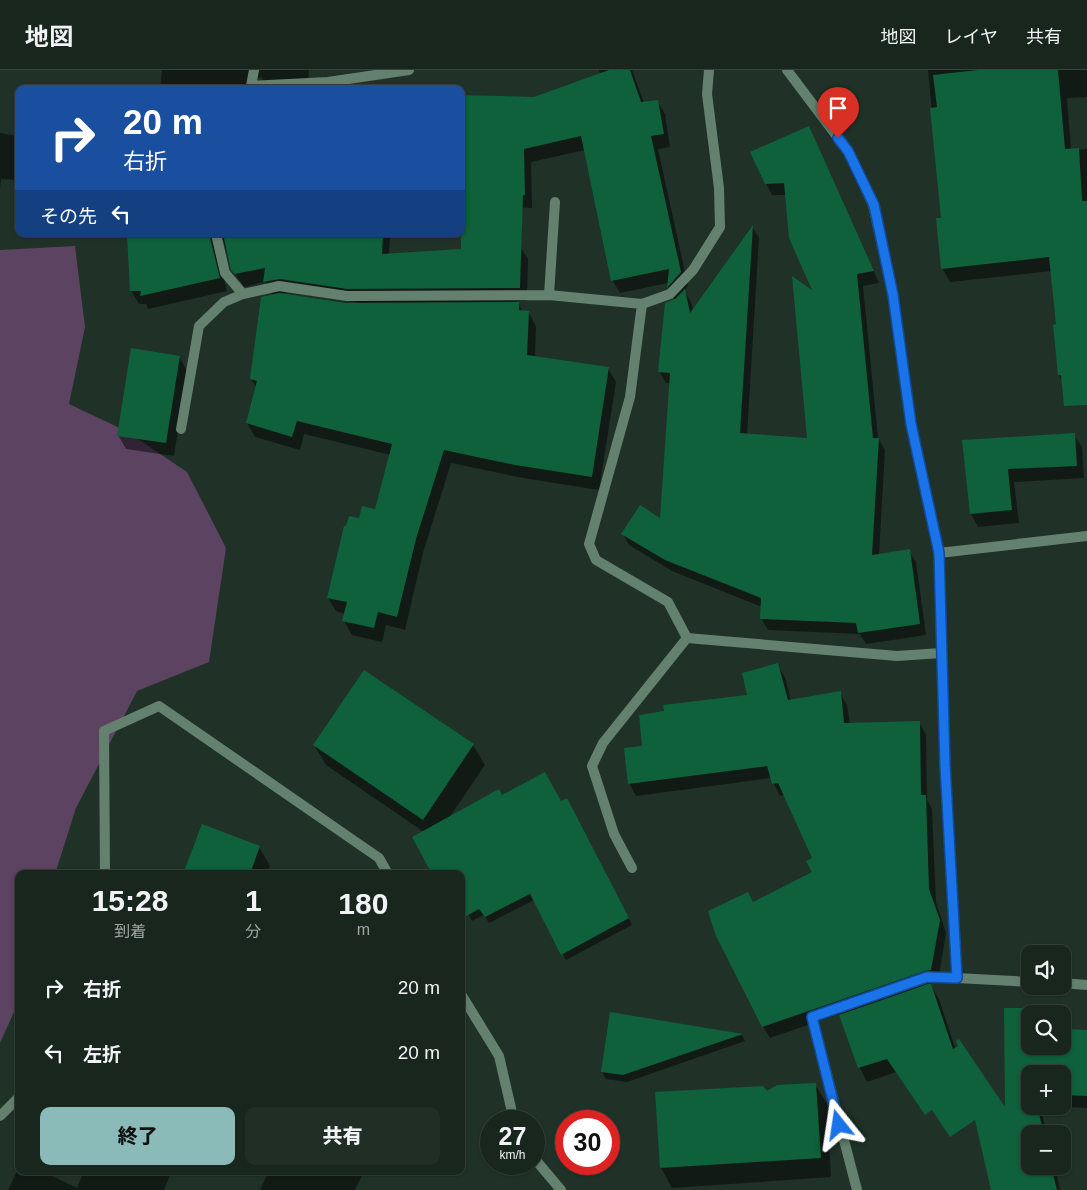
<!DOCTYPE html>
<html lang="ja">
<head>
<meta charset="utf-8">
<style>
	:root { --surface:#18261d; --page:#212e26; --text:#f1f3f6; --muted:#9fa5a4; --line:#36433b; --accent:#8bbbb9 }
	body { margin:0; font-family:Arial,"Noto Sans JP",sans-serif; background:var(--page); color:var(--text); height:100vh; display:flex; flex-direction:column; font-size:19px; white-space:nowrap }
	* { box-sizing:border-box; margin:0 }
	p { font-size:16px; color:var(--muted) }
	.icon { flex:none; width:28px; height:28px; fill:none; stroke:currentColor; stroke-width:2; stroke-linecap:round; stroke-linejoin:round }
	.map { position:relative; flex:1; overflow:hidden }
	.drawer { position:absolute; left:15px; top:800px; width:450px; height:305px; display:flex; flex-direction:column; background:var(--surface); border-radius:10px; box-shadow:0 1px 4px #0004,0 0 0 1px var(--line) }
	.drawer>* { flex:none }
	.banner { position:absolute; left:15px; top:15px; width:450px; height:152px; border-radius:10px; box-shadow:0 1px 4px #0004,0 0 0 1px var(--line); background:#1a4fa0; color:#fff; overflow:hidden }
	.tools { position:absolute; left:1021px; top:875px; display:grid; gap:10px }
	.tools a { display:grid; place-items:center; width:50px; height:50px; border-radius:10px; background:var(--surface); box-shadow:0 1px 4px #0004,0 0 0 1px var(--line); font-size:25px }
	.speed { position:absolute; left:480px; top:1040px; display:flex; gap:10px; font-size:25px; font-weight:700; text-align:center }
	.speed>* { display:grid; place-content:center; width:65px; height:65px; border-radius:50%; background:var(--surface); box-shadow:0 1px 4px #0004,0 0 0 1px var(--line); line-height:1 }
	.speed small { font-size:12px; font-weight:400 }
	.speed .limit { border:8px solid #d22; background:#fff; color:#111 }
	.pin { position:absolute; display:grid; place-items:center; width:42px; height:42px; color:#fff; margin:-51px -21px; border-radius:50% 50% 50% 0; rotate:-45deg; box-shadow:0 0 5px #0007 }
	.pin .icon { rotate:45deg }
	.me { position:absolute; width:55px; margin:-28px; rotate:345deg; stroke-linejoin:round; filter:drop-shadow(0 0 4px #0008) }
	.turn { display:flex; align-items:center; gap:18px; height:105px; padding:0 25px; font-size:22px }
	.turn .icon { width:65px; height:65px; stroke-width:2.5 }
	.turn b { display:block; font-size:35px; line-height:42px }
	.then { display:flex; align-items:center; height:48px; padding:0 25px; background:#0003; gap:10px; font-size:19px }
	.eta { display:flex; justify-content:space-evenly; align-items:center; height:85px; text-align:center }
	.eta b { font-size:30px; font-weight:800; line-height:35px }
	.button { display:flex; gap:10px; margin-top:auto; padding:10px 25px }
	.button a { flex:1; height:58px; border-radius:10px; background:var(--accent); color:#111; font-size:20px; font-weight:800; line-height:58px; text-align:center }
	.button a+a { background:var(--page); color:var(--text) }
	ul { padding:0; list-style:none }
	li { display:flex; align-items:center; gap:15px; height:65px; padding:0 25px }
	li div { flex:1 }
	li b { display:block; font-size:19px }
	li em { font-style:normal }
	header { display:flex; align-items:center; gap:30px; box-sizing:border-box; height:70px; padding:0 25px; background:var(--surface); border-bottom:1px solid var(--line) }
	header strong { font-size:24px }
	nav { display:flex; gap:28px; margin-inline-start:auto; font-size:18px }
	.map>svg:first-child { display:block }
	.green { fill:#5c4361 }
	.shadow { fill:#0007; fill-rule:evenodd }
	.building { fill:#0e613b }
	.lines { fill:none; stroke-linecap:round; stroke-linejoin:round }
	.minor { stroke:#64816f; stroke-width:10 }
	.route-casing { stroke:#114b97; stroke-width:12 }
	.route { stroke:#1a73e8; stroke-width:9 }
</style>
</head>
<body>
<header>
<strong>地図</strong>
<nav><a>地図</a><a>レイヤ</a><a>共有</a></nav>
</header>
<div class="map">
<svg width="1087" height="1120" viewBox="0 0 1087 1120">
	<rect width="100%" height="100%" fill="#203227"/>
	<path class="green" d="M75,176L85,257L69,334L126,361L187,402L226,478L209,592L137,621L76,738L55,804H19V931L0,973V180Z"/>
	<path class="shadow" d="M162,0H309L307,19H268L261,7L256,9L253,18L231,15L230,19H160Z
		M599,0H632L644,33L657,31L665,44L670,77L658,79L688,216L684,220L691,232L693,241L753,158L759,168L747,365L809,369L815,223L786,125H772L766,113L809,57L879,213L863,216L878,368L885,380L879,485L909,481L916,492L926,565L866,574L860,564L768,560L761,548L762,537L672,501L629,475L623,464L661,450L670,313H666L659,301L675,230L668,217V213L620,223L612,210L585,80L531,92L532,138L461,135L534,28L600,4Z
		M928,0H1087V27L1067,28L1071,80L1087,79V316L1067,319L1059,305L1057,255L1052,201L950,212L942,198V149Z
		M0,63L19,66V110L1,109L0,119Z
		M128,164H390L389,185L520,176L528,189L527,231H517L523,242H528L536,256L535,287L608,298L616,312L599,420L523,408L451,393L423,483L405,560L386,555L382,572L352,565L344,551L345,544L336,541L328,528L360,450L376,440L391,385L304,364L300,380L255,367L247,353L256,317L251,309L273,226L265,212L244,217L232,199L223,170L218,172L216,179L227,221L148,239L146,234H139L131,221ZM288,222L360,233V234L279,224Z
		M180,288L187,301L174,386L126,379L118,365Z
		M1074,365L1082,377L1084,408L1014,412L1019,453L978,457L971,444L963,371Z
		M777,595L785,607L791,631L840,623L847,635L850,654L919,652L926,665L927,730L932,739L936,832L946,863L938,912L923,915L924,918L931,916L939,929L963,1002L1006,1041L1005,939H1041L1043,944H1030V976H1062L1087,961V1038L1041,1036H1062V1004H1030V1036H1040L1047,1064H1030V1096H1055L1060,1120H993L967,1013L911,1024L896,1002L867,1012L860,998L840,944L770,968L763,956L813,803L814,789L785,725L780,726L771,708L636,726L629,713L644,677L749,626Z
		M365,601L473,675L485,695L449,748L501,726L560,732L570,736L632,855L566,890L534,830L489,853L484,845L472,851L466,841L461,804L424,762L326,695L314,675Z
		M259,777L270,796L267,804H185Z
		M611,943L742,965L745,971L627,1012L606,1009L602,1002Z
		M815,1014L827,1034L831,1107L672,1118L661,1098L656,1023H766Z
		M19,1097V1101H42L77,1118L84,1101H172L164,1120H8Z
		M269,1101H364L355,1120H260Z"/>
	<path class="building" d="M609,0H630L641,32L658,30L664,64L651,66L681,202L667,218L669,199L611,211L581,66L524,79L525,125H523L520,218L347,219L280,209L263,212L265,198L235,204L231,200L223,164L383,165L382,184L461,179V25L534,27Z
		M978,0H1058L1065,79L1079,78L1082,131H1087V335L1064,336L1061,305H1058L1053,255L1056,254L1049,187L941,199L936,148H941L930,38L937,37L933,5Z
		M809,56L874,201L857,204L873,368H879L872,485L910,479L920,554L858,563L856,553L760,549L761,528L665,490L621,464L640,435L660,448L670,303L658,302L665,233L675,229L685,219L690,243L753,155L740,363L807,368L792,206L812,220L789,168L784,113L765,114L750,82Z
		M127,164H209L220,208L140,226L141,221H130Z
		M279,223L347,233L519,232V240L529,241L527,285L609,297L592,407L515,395L444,380L416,469L397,547L378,542L374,558L342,551L347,532L327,528L344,456H346L349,446L359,448L362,436L375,439L392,374L297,351L292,367L246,353L257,311L250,309L261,227Z
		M131,278L180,286L166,373L117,366Z
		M1075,363L1077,396L1008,399L1012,440L970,444L962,370Z
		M778,593L788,630L841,621L844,653L920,651L921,725H926L929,819L940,850L931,900L925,901L762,957L716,866L708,841L748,822L753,832L812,802L806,791L812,788L778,713L772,714L767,696L628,714L624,678L642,676L639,645L664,641L663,635L747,625L742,603Z
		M364,600L474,674L423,750L313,675Z
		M545,702L561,731L567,728L629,848L561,885L530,824L485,847L479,839L461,849V804H432L412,767L499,719L502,725Z
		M202,754L260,776L250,804H183Z
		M928,914H931L953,979L958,976L956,971L959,969L1005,1037L1004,938H1042V944H1030V976H1062V959L1087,960V1026L1062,1025V1004H1030V1036H1037L1044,1064H1030V1096H1051L1057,1120H991L975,1050L950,1067L932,1040L925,1045L887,989L858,998L839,945Z
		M610,942L743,964L623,1005L601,1002Z
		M816,1013L821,1088L660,1098L655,1022L763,1016L767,1021L777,1015Z"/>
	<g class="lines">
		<path class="minor" d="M787,0L848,81L873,135L893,225L911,354L939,483L945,695L957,908L1030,912
			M251,16L254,0
			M249,19L251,16L328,12L409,0
			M555,132L549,225L642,234L670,224L693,200L720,157L719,118L707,24L709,0
			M216,164L225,203L243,224
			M642,234L630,327L589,474L596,490L668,532L687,568
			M181,359L199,256L224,232L243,224L279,216L347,226L549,225
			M939,483L1087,466
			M632,798L614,764L592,696L603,673L687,568L897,586L941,583
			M105,804L104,661L159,636L379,788L388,804
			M1062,913L1087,915
			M461,924L499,986L514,1051
			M0,1046L19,1027
			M534,1088L561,1120
			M857,1120L812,947L927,907L957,908"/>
	</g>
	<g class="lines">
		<g class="route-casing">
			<path id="route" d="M838,68L848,81L874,135L893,225L911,354L939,483L945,695L957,908L927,907L812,947L839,1055"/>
		</g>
		<use href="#route" class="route"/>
	</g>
</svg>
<div class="tools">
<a><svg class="icon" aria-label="sound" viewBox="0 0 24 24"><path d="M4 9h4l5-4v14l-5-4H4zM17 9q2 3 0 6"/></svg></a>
<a><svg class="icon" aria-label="search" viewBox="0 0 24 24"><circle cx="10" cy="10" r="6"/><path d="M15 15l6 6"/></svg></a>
<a>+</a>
<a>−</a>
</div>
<div class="speed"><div>27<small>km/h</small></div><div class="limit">30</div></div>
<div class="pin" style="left:838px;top:68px;background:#d93025"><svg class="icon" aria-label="arrive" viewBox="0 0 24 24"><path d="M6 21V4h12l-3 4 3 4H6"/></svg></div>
<svg class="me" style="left:839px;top:1055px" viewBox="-20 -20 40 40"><path d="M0-17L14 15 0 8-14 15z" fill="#1a73e8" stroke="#fff" stroke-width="4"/></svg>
<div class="banner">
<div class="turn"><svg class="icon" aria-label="right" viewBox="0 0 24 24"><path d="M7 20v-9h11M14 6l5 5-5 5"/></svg><div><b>20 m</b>右折</div></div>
<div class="then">その先<svg class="icon" aria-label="left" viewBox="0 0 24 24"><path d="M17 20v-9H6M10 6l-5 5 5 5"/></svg></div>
</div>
<section class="drawer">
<div class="eta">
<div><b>15:28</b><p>到着</p></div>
<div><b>1</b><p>分</p></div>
<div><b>180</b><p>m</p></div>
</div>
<ul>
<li><svg class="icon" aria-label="right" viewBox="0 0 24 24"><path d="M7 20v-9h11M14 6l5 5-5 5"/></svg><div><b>右折</b></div><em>20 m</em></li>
<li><svg class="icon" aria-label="left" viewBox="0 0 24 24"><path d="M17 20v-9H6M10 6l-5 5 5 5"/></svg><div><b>左折</b></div><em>20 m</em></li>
</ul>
<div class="button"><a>終了</a><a>共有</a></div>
</section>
</div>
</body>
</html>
